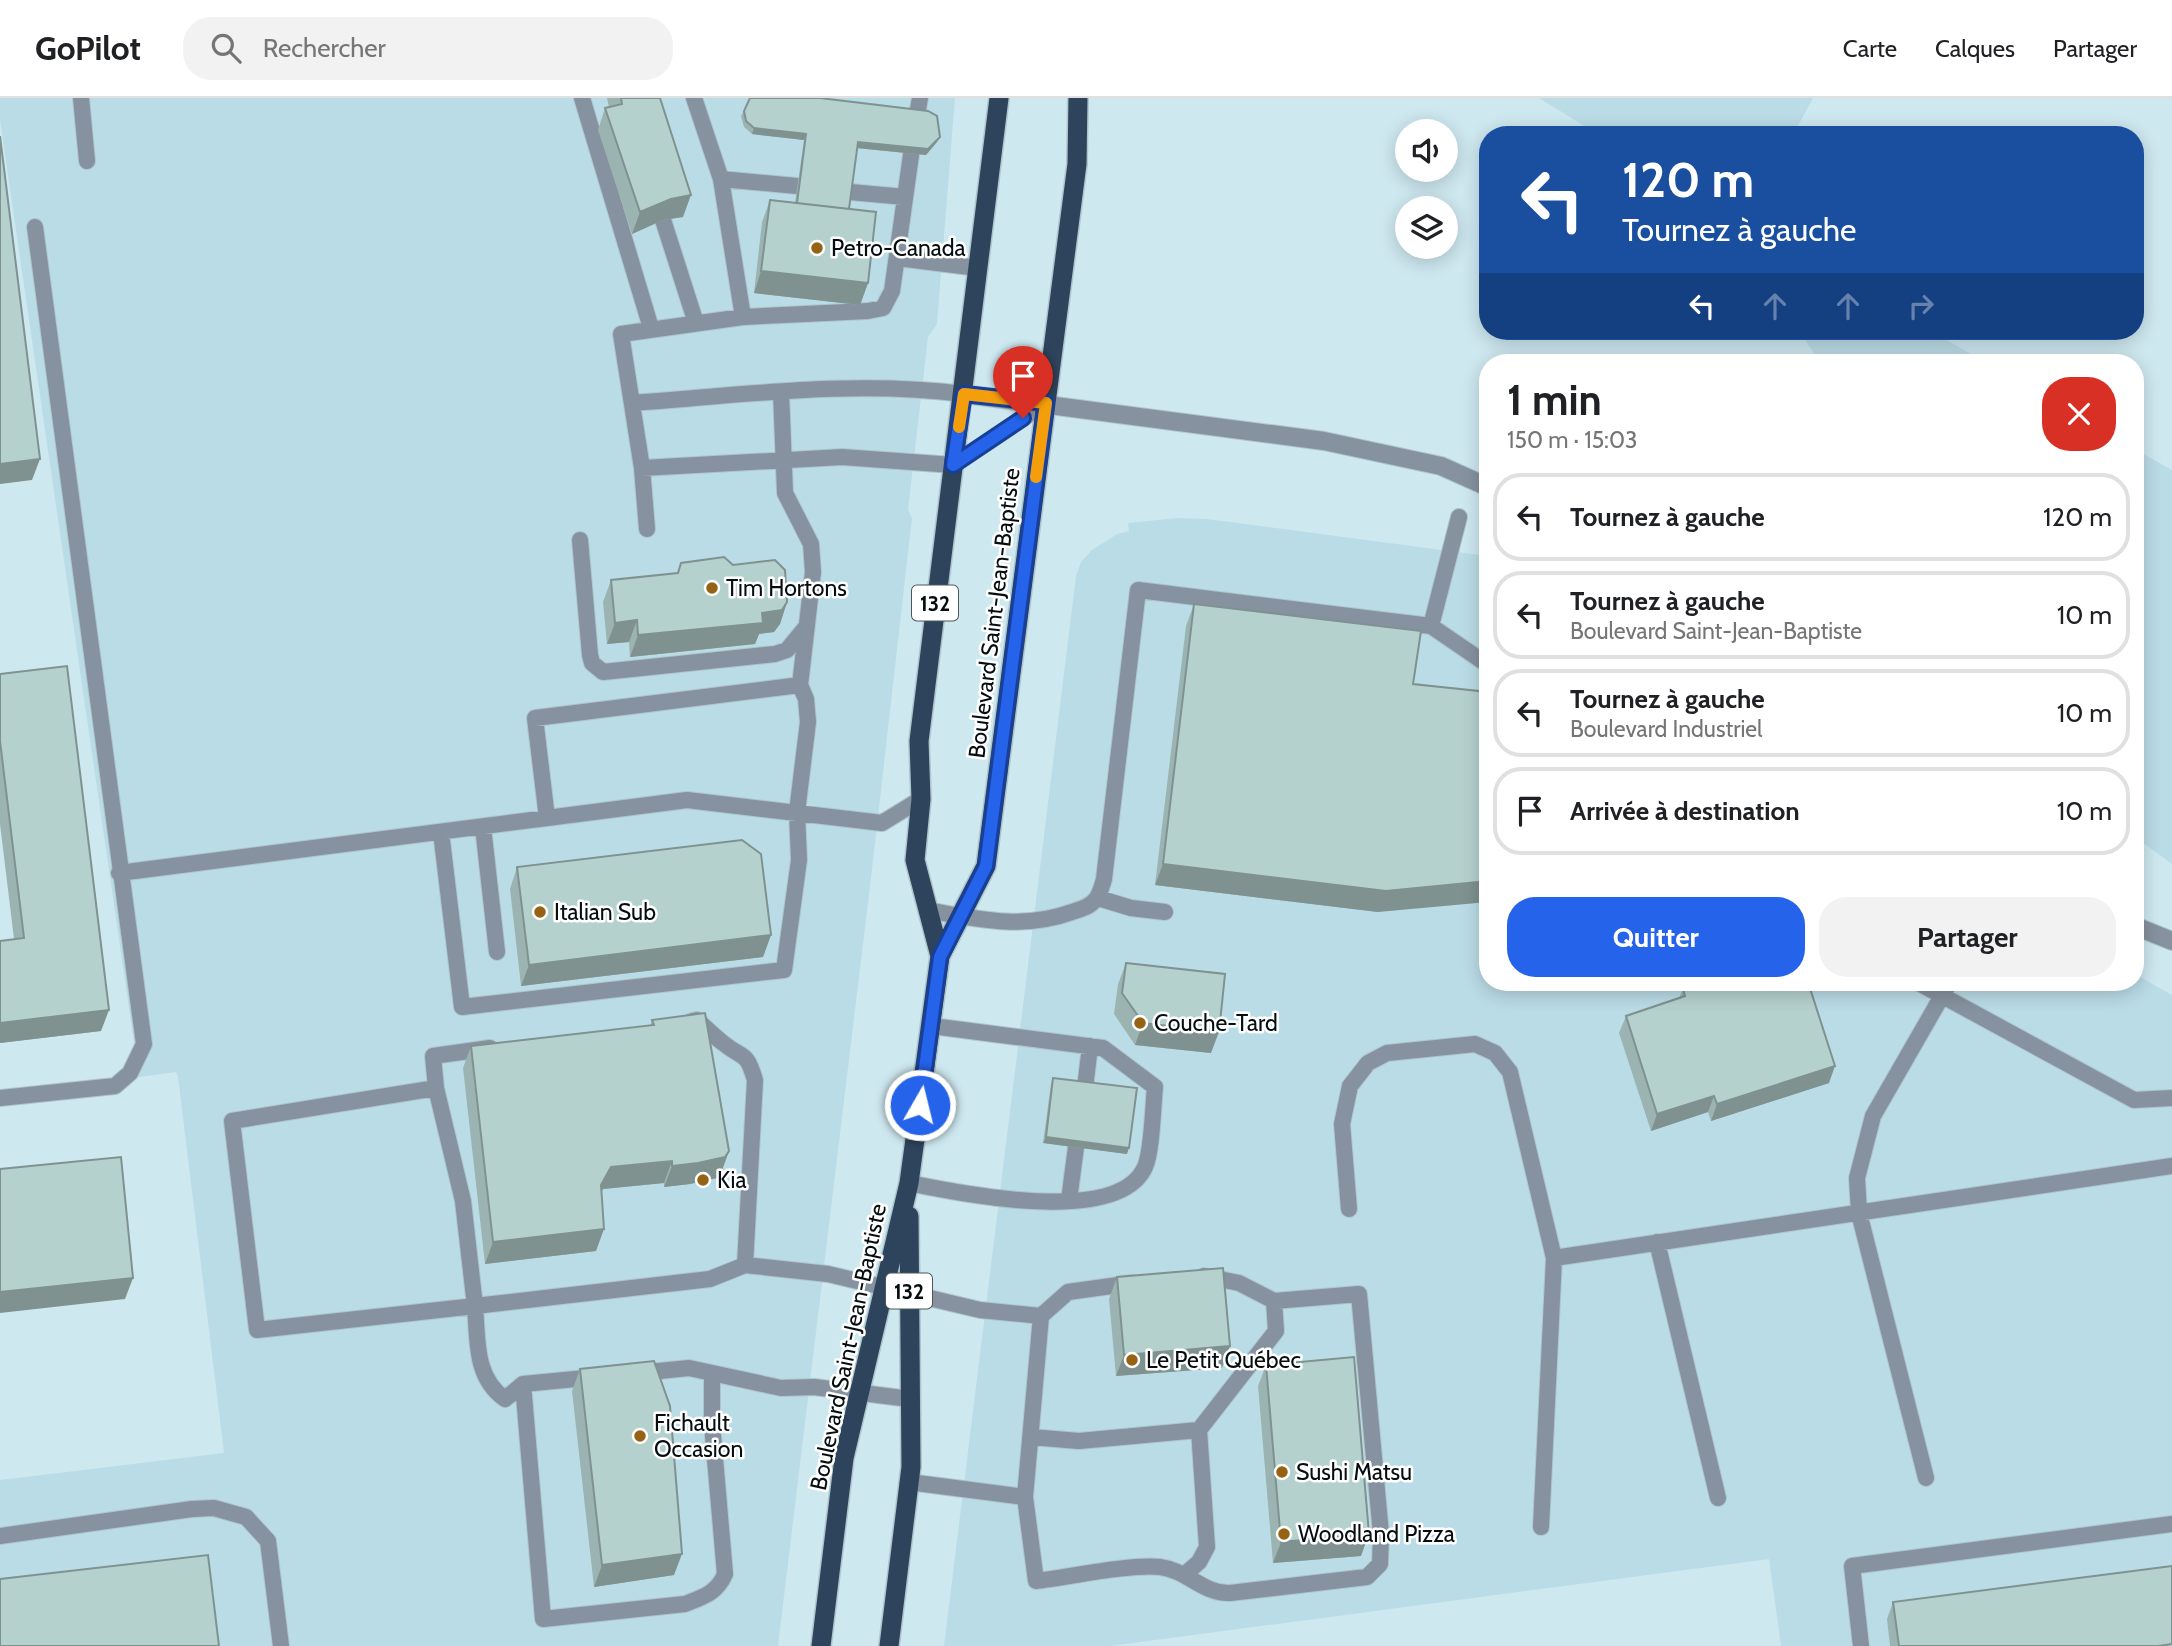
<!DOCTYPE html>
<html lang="fr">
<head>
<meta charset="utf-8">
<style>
	:root { --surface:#fff; --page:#f2f2f2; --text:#202124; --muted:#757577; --line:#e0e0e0; --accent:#2563eb }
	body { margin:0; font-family:Cabin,sans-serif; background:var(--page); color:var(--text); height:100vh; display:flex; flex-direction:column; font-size:26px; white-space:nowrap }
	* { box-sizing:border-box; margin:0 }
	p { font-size:23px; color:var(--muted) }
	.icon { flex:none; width:38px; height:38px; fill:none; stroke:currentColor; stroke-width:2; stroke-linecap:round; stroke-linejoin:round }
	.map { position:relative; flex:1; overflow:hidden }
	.panel { position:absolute; left:1479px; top:256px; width:665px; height:637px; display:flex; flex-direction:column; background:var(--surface); border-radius:28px; box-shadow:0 4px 18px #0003 }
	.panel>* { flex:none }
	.hud { position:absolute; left:1479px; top:28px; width:665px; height:214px; border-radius:28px; box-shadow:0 4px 18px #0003; background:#1a4fa0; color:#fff; overflow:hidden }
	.buttons { position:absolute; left:1395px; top:21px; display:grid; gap:14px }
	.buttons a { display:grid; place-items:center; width:63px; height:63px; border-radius:50%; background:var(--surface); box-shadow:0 4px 18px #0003; font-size:35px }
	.pin { position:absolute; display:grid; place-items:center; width:60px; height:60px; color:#fff; margin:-72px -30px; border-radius:50% 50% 50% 0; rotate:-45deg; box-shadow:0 0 7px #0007 }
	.pin .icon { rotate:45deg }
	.me { position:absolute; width:77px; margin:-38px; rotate:8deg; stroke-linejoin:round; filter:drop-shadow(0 0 5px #0008) }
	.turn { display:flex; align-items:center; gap:24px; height:147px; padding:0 28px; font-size:32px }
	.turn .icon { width:91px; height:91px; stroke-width:2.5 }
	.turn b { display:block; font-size:49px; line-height:60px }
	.lanes { display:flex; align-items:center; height:66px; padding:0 28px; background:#0003; justify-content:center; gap:35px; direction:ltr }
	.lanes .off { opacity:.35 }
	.round { display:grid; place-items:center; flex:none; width:74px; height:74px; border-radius:28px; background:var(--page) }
	.summary { display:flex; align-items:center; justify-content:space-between; height:119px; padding:0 28px }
	h1 { font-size:42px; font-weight:700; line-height:52px }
	.primary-button { display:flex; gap:14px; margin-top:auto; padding:14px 28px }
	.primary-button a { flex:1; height:80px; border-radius:28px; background:var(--accent); color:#fff; font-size:28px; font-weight:700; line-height:80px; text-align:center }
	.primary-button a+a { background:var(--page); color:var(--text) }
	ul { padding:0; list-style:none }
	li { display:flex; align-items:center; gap:21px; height:88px; margin:0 14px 10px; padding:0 14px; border:4px solid var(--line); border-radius:28px }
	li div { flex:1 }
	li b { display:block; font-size:26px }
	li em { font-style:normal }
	header { display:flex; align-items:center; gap:42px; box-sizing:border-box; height:98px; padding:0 35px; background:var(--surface); border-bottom:2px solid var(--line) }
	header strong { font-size:33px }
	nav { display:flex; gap:38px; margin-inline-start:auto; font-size:24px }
	.search { width:490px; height:63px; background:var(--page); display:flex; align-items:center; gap:18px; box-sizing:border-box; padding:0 24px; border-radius:28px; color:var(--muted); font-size:26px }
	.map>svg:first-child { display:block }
	.built { fill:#badce7 }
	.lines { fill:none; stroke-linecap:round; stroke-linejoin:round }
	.service-casing { stroke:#aec5cc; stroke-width:18 }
	.tertiary-casing { stroke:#aec5cc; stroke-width:20 }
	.trunk-casing { stroke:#aec5cc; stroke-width:22 }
	.service { stroke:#86929f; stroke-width:16 }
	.tertiary { stroke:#86929f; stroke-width:18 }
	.trunk { stroke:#2e445c; stroke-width:19 }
	.wall { fill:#9cb4b1 }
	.shaded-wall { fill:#7f9290 }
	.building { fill:#b5d1ce; stroke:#7f9290; stroke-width:2 }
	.route-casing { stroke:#184099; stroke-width:18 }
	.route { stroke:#2563eb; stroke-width:12 }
	.slow { stroke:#f59e0b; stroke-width:12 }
	.poi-dot { fill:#946313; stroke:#fff; stroke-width:2.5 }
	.labels { text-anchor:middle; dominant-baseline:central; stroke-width:5; stroke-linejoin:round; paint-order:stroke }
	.shield { fill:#fff; stroke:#505657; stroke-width:2 }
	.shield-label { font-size:21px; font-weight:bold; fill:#050d0f }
	.poi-label { font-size:23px; fill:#050d0f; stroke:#fff; text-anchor:start }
	.street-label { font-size:23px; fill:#050d0f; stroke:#fff }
</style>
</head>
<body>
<header>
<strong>GoPilot</strong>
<div class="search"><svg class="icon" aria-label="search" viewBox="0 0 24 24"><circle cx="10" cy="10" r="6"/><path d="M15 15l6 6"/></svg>Rechercher</div>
<nav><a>Carte</a><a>Calques</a><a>Partager</a></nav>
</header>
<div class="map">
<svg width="2172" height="1548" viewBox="0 0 2172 1548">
	<rect width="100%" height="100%" fill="#cee8f0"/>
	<path class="built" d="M0,0H955L937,226L928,239L908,412L912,420L871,780L778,1548H0V1382L224,1355L178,979L176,974L139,979L0,22Z
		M1539,0H1813L1793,37H1599Z
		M1799,233H1931L1985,264H1820Z
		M2135,351L2172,372V766L2135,739Z
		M1177,420L1207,421L1487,458L1488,884H2135V876L2172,897V1548H1781L1769,1461L1110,1548H944L1076,478L1081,464L1092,452L1117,436L1129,433L1128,425Z"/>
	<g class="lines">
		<g class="service-casing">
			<path id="service" d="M81,0L87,63
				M582,0L651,230
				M694,0L721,81L743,219
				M917,17L920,0
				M721,81L797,88
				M850,94L905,99
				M663,122L696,225
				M897,160L978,170
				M632,305C743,297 853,282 964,296
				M642,370L842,359L953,367L1046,305
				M647,431L642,370L621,236L743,219L868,213L883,210L892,193L911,57
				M580,442L590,557L592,565L603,574L775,556L787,552L806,529
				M1431,528L1488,567
				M547,720L687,702L882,725L921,701
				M483,729L497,854
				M441,734L462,909L784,872L799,762L797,714L808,624L806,601L800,587L813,474L811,446L785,395L781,294
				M119,775L547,720L535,620L800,587
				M1098,800L1131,810L1165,814
				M927,812C977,821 1023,832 1072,814C1081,811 1090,809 1096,801C1100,796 1102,788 1104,781L1138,492L1431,528L1459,419
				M1917,884L2134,1002L2172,1000
				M692,923L697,922C706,930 714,938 723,945C744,962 746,952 755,982L745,1167L828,1176L980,1212L1041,1218L1025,1399L1036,1483C1070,1479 1129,1466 1160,1469C1187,1472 1203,1496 1230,1495L1367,1479L1380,1466L1381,1436L1359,1196L1274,1203L1239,1185L1204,1178
				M490,950L433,958L436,990L463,1103L475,1208L710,1181L745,1167
				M436,990L232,1023L257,1232L475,1208C478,1242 474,1279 505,1301L523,1286
				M1085,990L1090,948
				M0,1000L115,988L130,975L144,946L35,129
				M909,1085C958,1095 1118,1129 1145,1069C1152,1054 1153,1008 1155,989L1103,950L932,928
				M1069,1102L1076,1049
				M1349,1111L1342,1026L1350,988L1368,965L1387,955L1475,946L1495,955L1510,974L1554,1160L2172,1068
				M1657,1144L1718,1400
				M1041,1218L1068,1194L1133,1185
				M639,1275L689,1270L781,1290L814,1289L910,1301
				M596,1279L523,1286L543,1521L685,1506C703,1499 717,1495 725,1476L712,1326V1277
				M1031,1339L1079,1343L1199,1332
				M1926,1380L1859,1115L1857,1080L1873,1018L1950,884
				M909,1384L1025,1399
				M1541,1429L1554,1160
				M0,1438L192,1411L214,1410L246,1419L268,1443L281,1548
				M1184,1477L1199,1464L1207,1449L1199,1332L1276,1233L1274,1203
				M1861,1548L1852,1468L2172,1426"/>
		</g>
		<g class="tertiary-casing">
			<path id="tertiary" d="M964,296L1324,343L1441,368L1488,389
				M2135,828L2172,843"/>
		</g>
		<g class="trunk-casing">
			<path id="trunk" d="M940,858L915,762L921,701L919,643L999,0
				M821,1548L844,1360L909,1085L940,858L986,768L1077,66L1078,0
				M889,1548L911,1369L909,1118"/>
		</g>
		<use href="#service" class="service"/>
		<use href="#tertiary" class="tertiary"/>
		<use href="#trunk" class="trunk"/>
	</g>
	<path class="wall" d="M607,0H660L683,119L663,122L632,136L598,32L605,10L609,9Z
		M744,13L937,44L926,57L857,50L849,111L868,185L860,207L754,195L762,124L770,102L795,105L804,42L752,36L744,29L741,18Z
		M733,467L787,504L780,526L774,534L759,536L755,546L630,559L629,544L607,546L603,504L611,482L678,475Z
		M1194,506L1378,814L1155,787L1186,528Z
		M0,576L101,933L0,945V843L14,841L0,726Z
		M517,769L771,837L763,859L521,888L510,791Z
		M1126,865L1211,955L1135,947L1114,916L1118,886Z
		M1683,891L1829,985L1711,1023L1708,1014L1651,1033L1619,935L1626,918L1679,900Z
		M652,922L729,1053L721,1075L717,1080L690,1086L664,1089V1085L603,1091L601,1094L596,1153L485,1166L463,970L471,948L650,928Z
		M1053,980L1127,1056L1043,1045L1051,986Z
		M1117,1179L1222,1270L1116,1278L1109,1201Z
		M1266,1267L1361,1458L1273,1465L1258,1288Z
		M580,1271L674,1477L594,1489L572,1293Z
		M1893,1504L2172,1548H1890L1887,1521Z"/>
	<path class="shaded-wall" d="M754,30L806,36L804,42L752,36Z
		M940,39L937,44L926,57L856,50L858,44Z
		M691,97L683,119L663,122L632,136L640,114L671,101Z
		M761,173L868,185L860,207L754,195Z
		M40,361L32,382L0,386V366Z
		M787,504L780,526L774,534L759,536L755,546L630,559L638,537Z
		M637,522L629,544L607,546L615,525Z
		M1163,766L1488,783V804L1378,814L1155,787Z
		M771,837L763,859L521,888L529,867Z
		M109,912L101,933L0,945V925Z
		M1143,925L1219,934L1211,955L1135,947Z
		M1835,968L1829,985L1711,1023L1717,1006Z
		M1714,998L1708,1014L1651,1033L1657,1016Z
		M1046,1039L1129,1050L1127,1056L1043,1045Z
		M729,1053L721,1075L717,1080L690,1086L664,1089L672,1068Z
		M672,1063L664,1085L603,1091L593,1109L601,1087L611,1069Z
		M604,1131L596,1153L485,1166L493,1144Z
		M133,1180L125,1201L0,1215V1194Z
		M1230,1248L1222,1270L1116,1278L1124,1257Z
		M1369,1436L1361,1458L1273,1465L1281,1444Z
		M682,1456L674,1477L594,1489L602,1467Z"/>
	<path class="building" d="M621,0H660L691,97L671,101L640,114L605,10L622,6Z
		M750,0H820L928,13L937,18L940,39L928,51L858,44L849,111L797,105L806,36L754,30L746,23L744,13Z
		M0,38L40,361L0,366Z
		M770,102L876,114L868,185L761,173Z
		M724,459L733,467L775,462L785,472L787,504L782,512L762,515L763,525L638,537L637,522L615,525L611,482L678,475L681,465Z
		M1194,506L1421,533L1413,586L1488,594V783L1386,793L1163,766Z
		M67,568L109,912L0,925V843L24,840L0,643V576Z
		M742,742L761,756L771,837L529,867L517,769Z
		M1126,865L1225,876L1219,934L1143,925L1122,895Z
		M1706,884H1808L1835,968L1717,1006L1714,998L1657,1016L1626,918L1685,898L1683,891Z
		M705,915L729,1053L725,1059L698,1065L672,1068V1063L611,1069L601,1087L604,1131L493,1144L471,948L654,927L652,922Z
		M1053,980L1137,990L1129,1050L1046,1039Z
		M121,1059L133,1180L0,1194V1071Z
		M1223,1170L1230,1248L1124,1257L1117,1179Z
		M1354,1259L1369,1436L1281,1444L1266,1267Z
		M654,1263L670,1308L682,1456L602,1467L580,1271Z
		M208,1457L219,1548H0V1481Z
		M2172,1468V1546L2158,1548H1899L1893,1504Z"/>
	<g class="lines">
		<g class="route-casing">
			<path id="route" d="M920,1007L940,859L986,768L1046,305L964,296L953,367L1023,320"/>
		</g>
		<use href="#route" class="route"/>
		<path class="slow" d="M959,329L964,296L1046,305L1036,379"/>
	</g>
	<g class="poi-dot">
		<circle cx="817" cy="150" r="7"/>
		<circle cx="712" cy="490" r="7"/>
		<circle cx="540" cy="814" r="7"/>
		<circle cx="1140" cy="925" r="7"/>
		<circle cx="703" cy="1082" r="7"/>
		<circle cx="1132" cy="1262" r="7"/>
		<circle cx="640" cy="1338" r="7"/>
		<circle cx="1282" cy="1374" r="7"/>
		<circle cx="1284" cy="1436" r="7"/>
	</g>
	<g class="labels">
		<g class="shield">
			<rect x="912" y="487.5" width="46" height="35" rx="5"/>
			<rect x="886" y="1175.5" width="46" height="35" rx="5"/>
		</g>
		<g class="shield-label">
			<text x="935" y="505">132</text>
			<text x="909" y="1193">132</text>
		</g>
		<g class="poi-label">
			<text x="831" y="150">Petro-Canada</text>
			<text x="726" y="490">Tim Hortons</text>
			<text x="554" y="814">Italian Sub</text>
			<text x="1154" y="925">Couche-Tard</text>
			<text x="717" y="1082">Kia</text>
			<text x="1146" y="1262">Le Petit Québec</text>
			<text x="654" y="1325">Fichault<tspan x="654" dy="26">Occasion</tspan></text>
			<text x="1296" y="1374">Sushi Matsu</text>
			<text x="1298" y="1436">Woodland Pizza</text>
		</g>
		<g class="street-label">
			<text transform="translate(994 515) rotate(-83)">Boulevard Saint-Jean-Baptiste</text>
			<text transform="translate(848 1249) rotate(-78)">Boulevard Saint-Jean-Baptiste</text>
		</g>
	</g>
</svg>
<div class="buttons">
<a><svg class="icon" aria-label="sound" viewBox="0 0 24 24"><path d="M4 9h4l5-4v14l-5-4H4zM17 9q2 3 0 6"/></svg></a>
<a><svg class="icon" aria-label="layers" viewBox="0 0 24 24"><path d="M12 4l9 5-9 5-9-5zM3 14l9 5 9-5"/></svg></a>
</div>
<div class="pin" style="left:1023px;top:320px;background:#d93025"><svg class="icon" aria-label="arrive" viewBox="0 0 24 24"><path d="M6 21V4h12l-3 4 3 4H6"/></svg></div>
<svg class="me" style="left:920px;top:1007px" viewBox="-20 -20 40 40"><circle r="17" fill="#2563eb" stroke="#fff" stroke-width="3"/><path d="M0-11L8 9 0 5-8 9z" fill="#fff"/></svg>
<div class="hud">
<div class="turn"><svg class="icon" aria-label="left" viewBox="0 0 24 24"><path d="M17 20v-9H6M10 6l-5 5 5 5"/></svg><div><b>120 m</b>Tournez à gauche</div></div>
<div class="lanes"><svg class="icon" aria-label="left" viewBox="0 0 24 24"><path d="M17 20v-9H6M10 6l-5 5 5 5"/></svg><svg class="icon off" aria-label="ahead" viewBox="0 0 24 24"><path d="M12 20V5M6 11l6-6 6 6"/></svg><svg class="icon off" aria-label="ahead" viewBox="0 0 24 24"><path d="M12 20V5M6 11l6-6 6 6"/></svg><svg class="icon off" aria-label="right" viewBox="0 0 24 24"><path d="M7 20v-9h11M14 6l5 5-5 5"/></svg></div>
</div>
<section class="panel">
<div class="summary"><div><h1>1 min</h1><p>150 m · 15:03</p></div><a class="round" style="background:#d93025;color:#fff"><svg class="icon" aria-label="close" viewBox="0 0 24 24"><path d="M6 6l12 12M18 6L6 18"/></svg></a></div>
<ul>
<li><svg class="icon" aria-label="left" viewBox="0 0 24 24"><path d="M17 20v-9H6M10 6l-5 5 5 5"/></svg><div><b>Tournez à gauche</b></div><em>120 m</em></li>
<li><svg class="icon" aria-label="left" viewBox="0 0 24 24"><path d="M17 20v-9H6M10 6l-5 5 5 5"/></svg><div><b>Tournez à gauche</b><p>Boulevard Saint-Jean-Baptiste</p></div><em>10 m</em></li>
<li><svg class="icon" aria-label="left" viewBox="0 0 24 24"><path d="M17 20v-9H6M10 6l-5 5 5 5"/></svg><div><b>Tournez à gauche</b><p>Boulevard Industriel</p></div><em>10 m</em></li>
<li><svg class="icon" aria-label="arrive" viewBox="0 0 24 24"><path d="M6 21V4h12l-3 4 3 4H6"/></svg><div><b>Arrivée à destination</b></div><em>10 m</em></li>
</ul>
<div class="primary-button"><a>Quitter</a><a>Partager</a></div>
</section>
</div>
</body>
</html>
